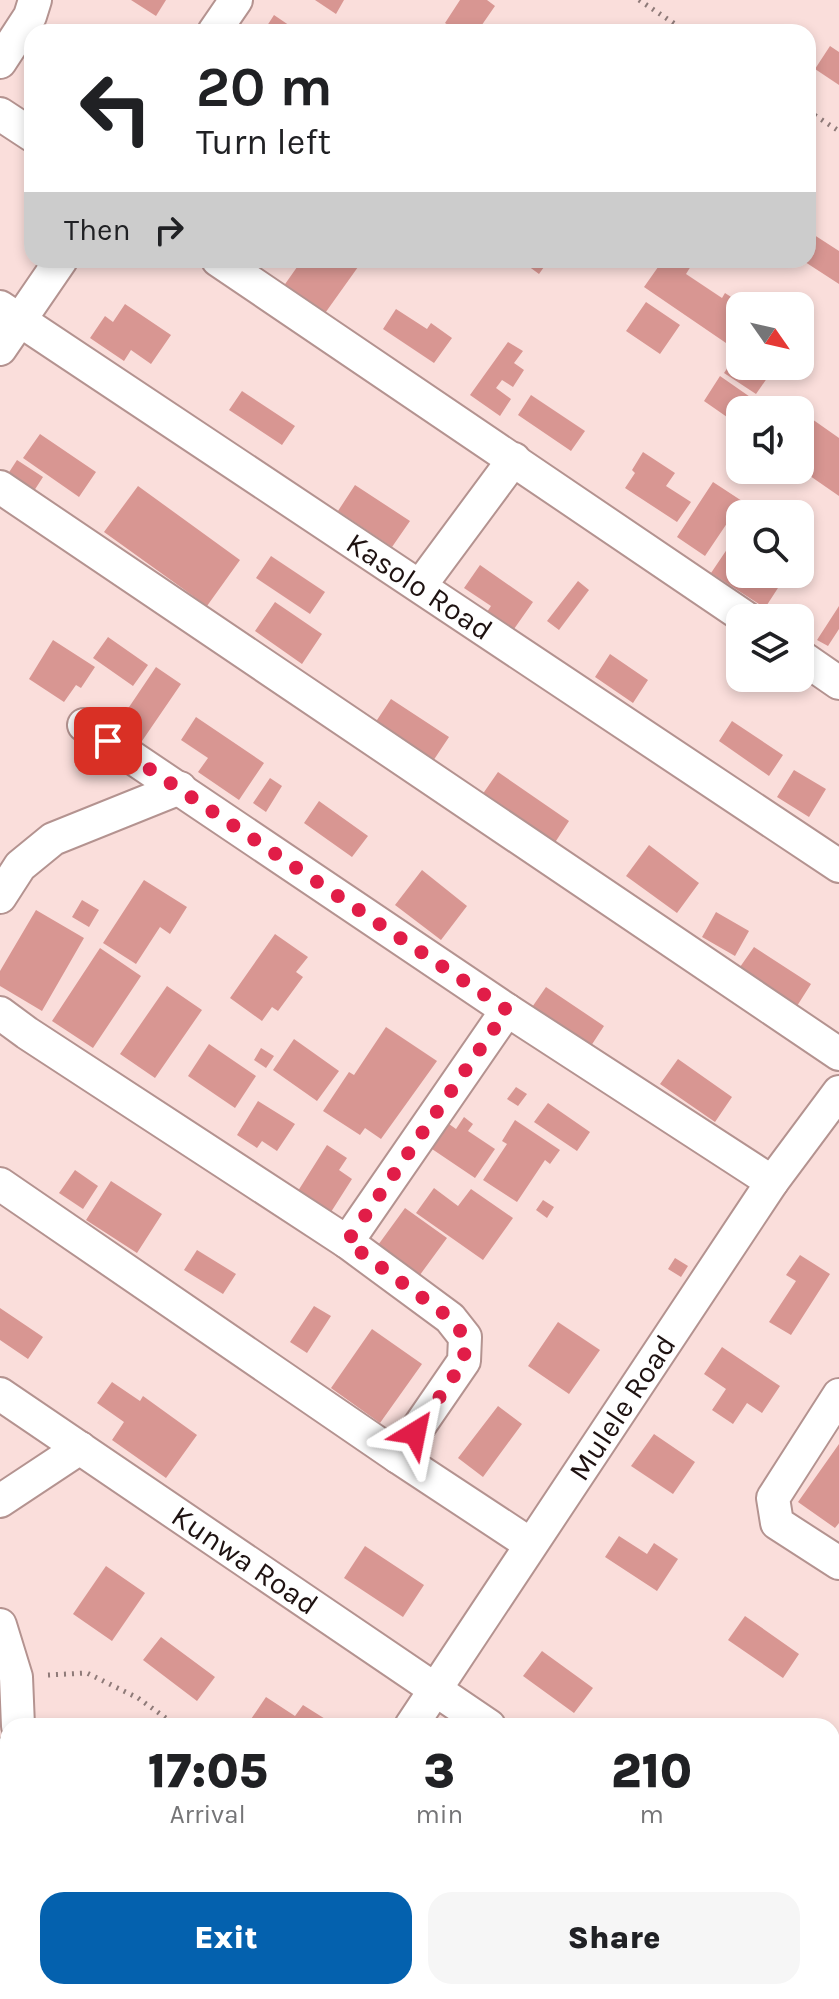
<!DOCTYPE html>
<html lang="en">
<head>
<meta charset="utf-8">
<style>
	:root { --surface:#fff; --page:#f6f6f6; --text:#202124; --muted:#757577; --accent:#0461ae }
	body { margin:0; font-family:Karla,sans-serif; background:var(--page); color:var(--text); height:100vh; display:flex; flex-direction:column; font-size:30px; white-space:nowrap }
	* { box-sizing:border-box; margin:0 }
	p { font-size:26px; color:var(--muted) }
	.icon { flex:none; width:44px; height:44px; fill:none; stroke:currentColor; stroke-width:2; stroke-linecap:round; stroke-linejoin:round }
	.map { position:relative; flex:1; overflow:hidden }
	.details { position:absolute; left:0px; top:1718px; width:840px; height:282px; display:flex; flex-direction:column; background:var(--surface); border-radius:24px 24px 0 0; box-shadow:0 4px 12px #0003 }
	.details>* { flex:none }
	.banner { position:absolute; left:24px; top:24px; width:792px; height:244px; border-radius:24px; box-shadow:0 4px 12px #0003; background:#fff; color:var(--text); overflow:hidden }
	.needle { width:52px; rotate:124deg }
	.buttons { position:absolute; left:726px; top:292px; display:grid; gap:16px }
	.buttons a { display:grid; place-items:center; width:88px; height:88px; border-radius:16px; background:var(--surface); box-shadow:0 4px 12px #0003; font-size:40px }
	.pin { position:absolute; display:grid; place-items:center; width:68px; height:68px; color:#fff; margin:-34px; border-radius:16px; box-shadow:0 4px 12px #0006 }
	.me { position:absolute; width:88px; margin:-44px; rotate:35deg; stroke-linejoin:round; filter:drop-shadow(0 0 6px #0008) }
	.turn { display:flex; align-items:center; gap:28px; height:168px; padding:0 40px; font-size:36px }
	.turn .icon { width:104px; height:104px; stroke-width:2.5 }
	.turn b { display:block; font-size:56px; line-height:68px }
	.then { display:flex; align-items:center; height:76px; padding:0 40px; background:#0003; gap:16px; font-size:30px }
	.eta { display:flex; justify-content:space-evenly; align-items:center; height:136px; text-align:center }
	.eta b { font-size:48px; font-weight:800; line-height:56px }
	.action { display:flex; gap:16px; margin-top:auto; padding:16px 40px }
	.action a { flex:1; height:92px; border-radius:24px; background:var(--accent); color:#fff; font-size:32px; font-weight:800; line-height:92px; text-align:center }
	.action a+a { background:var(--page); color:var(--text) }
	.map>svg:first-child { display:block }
	.building { fill:#d89692 }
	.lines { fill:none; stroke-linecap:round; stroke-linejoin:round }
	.street-casing { stroke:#b49390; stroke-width:36 }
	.path { stroke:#8e7a78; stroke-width:5; stroke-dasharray:2 6; stroke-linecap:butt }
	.street { stroke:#fff; stroke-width:32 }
	.route { stroke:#e11d48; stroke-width:14; stroke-dasharray:0 25.2 }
	.labels { text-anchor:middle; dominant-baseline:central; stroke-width:7; stroke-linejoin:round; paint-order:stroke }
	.street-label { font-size:30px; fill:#1e1211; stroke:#fadedb }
</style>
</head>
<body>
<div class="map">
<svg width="839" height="1999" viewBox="0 0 839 1999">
	<rect width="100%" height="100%" fill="#fadedb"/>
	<path class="building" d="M131,0H166L156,16Z
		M315,0H344L336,14Z
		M460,0H487L495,6L477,32H459L445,23Z
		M274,15L299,32H263Z
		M830,46L839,52V85L815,69Z
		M808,231L839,251V284L802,260H808Z
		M302,260H363L323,316L283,287Z
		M520,260H549L539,274Z
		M663,260H682L691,266L686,274L722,298L725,293L745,306H740V323L726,343L644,287Z
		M646,302L680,325L660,354L626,331Z
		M125,304L171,335L151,364L131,350L124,361L90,338L105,316L113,322Z
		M396,309L427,329L431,323L452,338L434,363L383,329Z
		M508,342L523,351L514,363L524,370L513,387L502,380L496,388L511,399L500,416L470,395Z
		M740,349V366H766L772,371L756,394L724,373Z
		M720,376L753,399L746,410H740V419L737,424L704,401Z
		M242,391L295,426L282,445L229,410Z
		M531,395L585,431L571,451L518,415Z
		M802,412L839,438V496L800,469Z
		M40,434L96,472L79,497L23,458Z
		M643,452L675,473L666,486L691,502L677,522L625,488L635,473L632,470Z
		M17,460L43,477L30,497L4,480Z
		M713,482L742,501L705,556L677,537Z
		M355,485L410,521L392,547L338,511Z
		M138,486L240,560L207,606L104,532Z
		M740,530V574H787L765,608L711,573Z
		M271,556L325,592L310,614L256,578Z
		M480,565L533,602L507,639L481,621L491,606L464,588Z
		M578,581L589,590L559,630L547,621Z
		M275,602L322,634L302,664L255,631Z
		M839,606V629L828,646L817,640Z
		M108,637L148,665L133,686L93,658Z
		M53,640L95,667L81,688L76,685L64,702L29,679Z
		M610,654L648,680L633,703L595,677Z
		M156,667L181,684L142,741L117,725Z
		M391,699L449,737L431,764L373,726Z
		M196,717L264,763L239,800L198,772L208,758L181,740Z
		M732,721L783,755L769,776L719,741Z
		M794,770L826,789L809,817L777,797Z
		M498,772L569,821L554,844L482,795Z
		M270,778L282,786L266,812L253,803Z
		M319,801L368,836L352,857L304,823Z
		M649,845L699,883L677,913L626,876Z
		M422,870L467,906L441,940L395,905Z
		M144,880L187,907L170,934L160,927L136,964L103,943Z
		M82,900L99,910L89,927L72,917Z
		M36,910L84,938L42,1011L0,986V971Z
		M716,912L749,931L735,956L702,937Z
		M275,934L308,957L296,972L303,977L278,1011L272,1007L262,1021L230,998Z
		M754,947L811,984L797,1006L740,967Z
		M100,948L141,976L93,1048L52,1021Z
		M167,986L202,1010L155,1078L120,1054Z
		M546,987L604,1026L587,1052L528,1013Z
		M386,1027L437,1061L381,1139L365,1128L360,1135L323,1111L349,1072L354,1075Z
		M294,1039L339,1071L317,1101L273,1070Z
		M209,1044L256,1076L235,1108L188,1076Z
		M261,1048L274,1056L266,1068L254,1060Z
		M678,1059L732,1097L715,1122L660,1084Z
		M516,1087L527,1094L518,1106L507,1099Z
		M258,1101L295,1124L277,1151L262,1141L257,1148L237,1135Z
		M548,1103L590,1132L577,1151L534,1122Z
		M464,1117L473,1124L468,1131L495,1149L475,1178L432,1149L449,1124L456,1129Z
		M515,1120L560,1150L550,1164L545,1160L517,1202L483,1180L507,1144L502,1141Z
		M327,1145L347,1158L339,1170L352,1179L331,1212L298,1191Z
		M75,1170L98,1186L83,1209L59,1193Z
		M111,1181L162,1214L137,1253L86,1220Z
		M434,1188L458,1206L471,1189L513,1218L483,1260L416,1213Z
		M543,1200L554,1207L547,1218L536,1210Z
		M405,1208L447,1238L414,1283L373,1252Z
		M197,1250L236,1274L223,1294L184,1270Z
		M800,1255L830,1274L791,1335L769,1322L796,1281L786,1275Z
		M675,1258L688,1266L681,1277L668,1269Z
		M314,1306L331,1316L307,1353L290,1342Z
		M0,1308L43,1337L28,1359L0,1340Z
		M558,1322L600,1350L569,1394L528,1366Z
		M372,1329L422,1364L380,1423L331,1388Z
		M722,1347L780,1386L762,1413L747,1403L733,1424L712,1410L726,1389L704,1374Z
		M112,1382L140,1401L143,1396L197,1435L166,1478L112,1440L124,1422L97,1403Z
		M498,1406L522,1424L483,1477L458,1458Z
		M654,1434L695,1462L673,1494L631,1466Z
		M839,1444V1523L835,1528L798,1502Z
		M619,1536L647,1554L654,1543L678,1559L657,1591L605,1557Z
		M365,1546L424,1585L403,1617L344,1578Z
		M106,1566L145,1593L112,1641L73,1614Z
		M745,1616L799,1654L783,1678L728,1640Z
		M161,1637L215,1677L197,1701L143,1660Z
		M542,1651L593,1688L574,1713L523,1676Z
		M266,1697L295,1716L303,1705L330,1722L327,1726H255L249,1722Z
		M832,1852L839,1856V1897L834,1905Z
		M8,1862V1900L0,1895V1874Z
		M119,1992H193L188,1999H176L171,1996L170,1999H114Z
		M314,1992H351L347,1999H318L312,1995Z
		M682,1992H710L706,1999H677Z
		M715,1992H753L748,1999H710Z"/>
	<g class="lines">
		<g class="street-casing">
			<g id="street">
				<path d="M214,32L236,0"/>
				<path d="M0,62L30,16L35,0"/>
				<path d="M0,114L32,135"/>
				<path d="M218,260L746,618"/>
				<path id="s1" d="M0,307L839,866"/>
				<path d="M0,349L61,260"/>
				<path d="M0,487L839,1054"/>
				<path d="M420,586L514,459"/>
				<path d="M800,656L839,683"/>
				<path d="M84,725L507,1010L772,1182"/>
				<path d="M0,897L20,866L53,839L180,788"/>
				<path d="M0,1013L27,1033L347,1242L507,1010"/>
				<path d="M0,1184L398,1457"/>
				<path d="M347,1242L450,1318L465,1337L464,1361L398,1457L530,1544"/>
				<path id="s2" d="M0,1394L489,1726"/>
				<path d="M839,1395L773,1498L777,1523L839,1563"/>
				<path d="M0,1501L80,1448"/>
				<path d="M0,1625L16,1677L18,1726"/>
				<path id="s3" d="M411,1726L772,1182L839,1092"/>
				<path d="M0,1764L8,1753"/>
				<path d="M832,1949L839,1954"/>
				<path d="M222,1999L227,1992"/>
			</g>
		</g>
		<path class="path" d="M639,0L687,32
			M808,111L839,131
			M48,1675L87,1673L138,1698L177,1726
			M553,1992L564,1999"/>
		<use href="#street" class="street"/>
	</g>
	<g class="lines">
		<path class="route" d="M108,741L507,1010L347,1242L450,1318L465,1337L464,1361L415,1433"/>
	</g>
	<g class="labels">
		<g class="street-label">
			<text stroke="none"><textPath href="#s1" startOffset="504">Kasolo Road</textPath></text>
			<text stroke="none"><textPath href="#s3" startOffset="382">Mulele Road</textPath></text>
			<text stroke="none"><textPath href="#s2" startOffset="296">Kunwa Road</textPath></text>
		</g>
	</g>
</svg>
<div class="buttons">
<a><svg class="needle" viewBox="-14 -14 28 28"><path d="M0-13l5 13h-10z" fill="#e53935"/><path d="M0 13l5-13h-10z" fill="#757577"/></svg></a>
<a><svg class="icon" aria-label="sound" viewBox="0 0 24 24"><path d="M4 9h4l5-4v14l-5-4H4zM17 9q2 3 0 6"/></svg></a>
<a><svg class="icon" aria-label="search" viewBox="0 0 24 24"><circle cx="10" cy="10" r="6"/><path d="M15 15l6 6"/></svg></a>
<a><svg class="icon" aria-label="layers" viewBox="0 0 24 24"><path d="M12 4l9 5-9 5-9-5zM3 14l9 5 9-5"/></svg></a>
</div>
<div class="pin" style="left:108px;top:741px;background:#d93025"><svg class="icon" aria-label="arrive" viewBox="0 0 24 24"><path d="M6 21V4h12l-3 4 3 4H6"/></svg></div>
<svg class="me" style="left:415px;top:1433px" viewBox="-20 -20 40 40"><path d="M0-17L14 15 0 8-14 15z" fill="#e11d48" stroke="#fff" stroke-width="4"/></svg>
<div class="banner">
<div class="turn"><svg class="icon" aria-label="left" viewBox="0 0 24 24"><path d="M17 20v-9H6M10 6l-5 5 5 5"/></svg><div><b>20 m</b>Turn left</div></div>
<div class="then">Then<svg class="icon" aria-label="right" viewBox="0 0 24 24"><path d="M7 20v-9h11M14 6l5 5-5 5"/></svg></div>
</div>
<section class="details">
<div class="eta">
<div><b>17:05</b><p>Arrival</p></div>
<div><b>3</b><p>min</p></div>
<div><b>210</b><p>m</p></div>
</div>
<div class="action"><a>Exit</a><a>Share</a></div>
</section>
</div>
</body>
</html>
